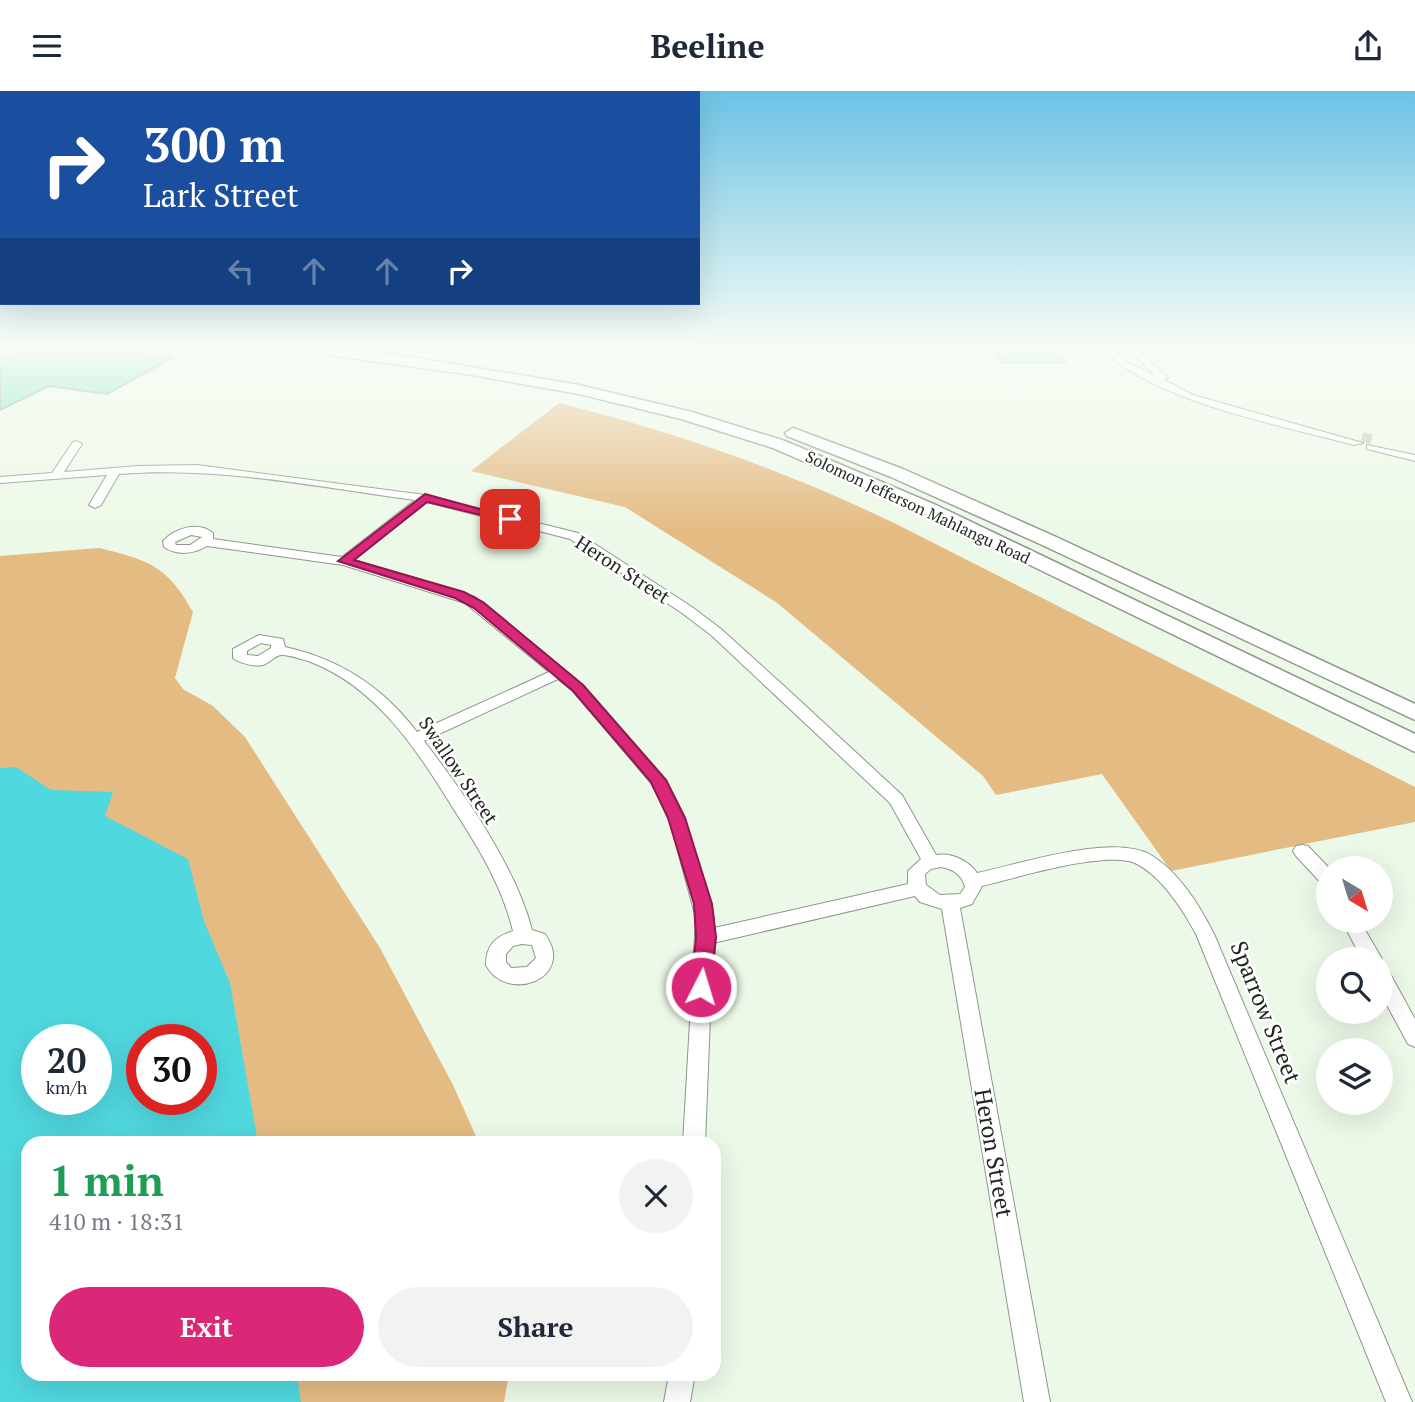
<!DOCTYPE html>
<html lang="en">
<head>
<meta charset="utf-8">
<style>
	:root { --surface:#fff; --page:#f2f2f3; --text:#1f2937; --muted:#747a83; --accent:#db2777 }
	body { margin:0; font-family:"PT Serif",serif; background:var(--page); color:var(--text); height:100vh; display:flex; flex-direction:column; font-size:26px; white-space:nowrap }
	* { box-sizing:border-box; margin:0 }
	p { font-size:23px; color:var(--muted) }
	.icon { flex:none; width:38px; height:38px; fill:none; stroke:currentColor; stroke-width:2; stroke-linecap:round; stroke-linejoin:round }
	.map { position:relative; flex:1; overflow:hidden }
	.drawer { position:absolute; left:21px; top:1045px; width:700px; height:245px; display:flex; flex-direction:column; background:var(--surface); border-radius:21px; box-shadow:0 7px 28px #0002 }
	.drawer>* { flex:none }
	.hud { position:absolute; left:0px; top:0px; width:700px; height:214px; box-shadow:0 7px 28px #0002; background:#1a4fa0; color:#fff; overflow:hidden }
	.needle { width:46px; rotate:142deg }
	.controls { position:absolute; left:1316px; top:765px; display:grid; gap:14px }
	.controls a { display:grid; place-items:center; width:77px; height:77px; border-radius:50%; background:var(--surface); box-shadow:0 7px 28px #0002; font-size:35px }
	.speed { position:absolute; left:21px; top:933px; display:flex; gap:14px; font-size:35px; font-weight:700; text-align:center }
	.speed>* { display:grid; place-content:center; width:91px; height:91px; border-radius:50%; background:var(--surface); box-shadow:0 7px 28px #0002; line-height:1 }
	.speed small { font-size:18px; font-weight:400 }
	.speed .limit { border:10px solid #d22; background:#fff; color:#111 }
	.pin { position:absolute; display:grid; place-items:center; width:60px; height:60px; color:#fff; margin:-30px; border-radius:14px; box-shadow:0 4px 10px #0006 }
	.me { position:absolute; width:77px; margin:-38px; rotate:5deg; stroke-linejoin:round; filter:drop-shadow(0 0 5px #0008) }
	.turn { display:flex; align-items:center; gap:24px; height:147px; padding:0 28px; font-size:32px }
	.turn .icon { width:91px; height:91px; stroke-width:2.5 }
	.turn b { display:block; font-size:49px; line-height:60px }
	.lanes { display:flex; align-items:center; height:66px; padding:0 28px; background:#0003; justify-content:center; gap:35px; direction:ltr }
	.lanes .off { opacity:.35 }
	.round { display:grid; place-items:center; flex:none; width:74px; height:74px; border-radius:37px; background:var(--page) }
	.headline { display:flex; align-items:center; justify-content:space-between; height:119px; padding:0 28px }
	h1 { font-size:42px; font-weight:700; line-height:52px; color:#1e9e55 }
	.button { display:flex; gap:14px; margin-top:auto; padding:14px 28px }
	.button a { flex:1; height:80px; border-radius:42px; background:var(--accent); color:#fff; font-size:28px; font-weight:700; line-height:80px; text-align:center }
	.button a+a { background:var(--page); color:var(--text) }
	header { display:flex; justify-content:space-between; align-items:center; height:91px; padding:0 28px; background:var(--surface); font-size:32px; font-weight:700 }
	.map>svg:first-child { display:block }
	.green { fill:#e4bb83; fill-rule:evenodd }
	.water { fill:#50d8df; fill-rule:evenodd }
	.building { fill:#77e5bf; stroke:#8ea39a; stroke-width:2 }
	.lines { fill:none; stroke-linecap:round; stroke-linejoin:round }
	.minor-tunnel { stroke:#c4cfc0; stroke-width:10; stroke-dasharray:10 5; stroke-linecap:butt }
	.minor-casing { stroke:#8c9888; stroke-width:2 }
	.primary-casing { stroke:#8c9888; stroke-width:3 }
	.minor { fill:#fff; fill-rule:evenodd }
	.primary { fill:#fff; fill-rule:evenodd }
	.route { fill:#db2777; stroke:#8e194d; stroke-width:2 }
	.labels { text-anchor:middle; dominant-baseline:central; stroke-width:5; stroke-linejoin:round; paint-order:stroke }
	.far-street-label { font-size:16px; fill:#222720; stroke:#fff }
	.street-label { font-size:19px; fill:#222720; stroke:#fff }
	.near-street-label { font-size:23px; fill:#222720; stroke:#fff }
</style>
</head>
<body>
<header><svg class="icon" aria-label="menu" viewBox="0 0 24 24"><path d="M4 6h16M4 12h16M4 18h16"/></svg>Beeline<svg class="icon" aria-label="share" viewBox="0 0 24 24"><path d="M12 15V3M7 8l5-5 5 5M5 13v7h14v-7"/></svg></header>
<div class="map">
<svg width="1415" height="1311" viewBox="0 0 1415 1311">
	<rect width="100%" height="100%" fill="#edf9e8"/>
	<path class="green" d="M559,312C678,342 784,379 894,432L1415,696V731L1171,780L1102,683L996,704L983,685L776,511L625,416L471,380Z
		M99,457C148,469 167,474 193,521L175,587L183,598L213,615L245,646L380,857L453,994L479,1052H28V1283H509L504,1311H0V465ZM37,948H96V1008H37ZM142,948H201V1008H142Z"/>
	<path class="water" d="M16,676L51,699L113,701L105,725L188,768L204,830L230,892L258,1052H28V1283H297L301,1311H0V677ZM37,948H96V1008H37ZM142,948H201V1008H142Z"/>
	<path class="building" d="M993,257H1054L1065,271L1003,272Z
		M28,258L59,262L67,258H83L174,266L107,303L49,295L0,319V263L13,265Z"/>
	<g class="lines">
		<path class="minor-tunnel" d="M1362,346L1375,349"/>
		<g class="minor-casing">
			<path id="minor" d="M1102,257H1111L1129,272L1156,285L1127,257H1136L1166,285L1168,287L1164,289L1193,304L1363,352L1354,354C1284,335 1150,310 1102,257Z
				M77,350L82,353L64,381L138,375L197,374L425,404L578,442L692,516L721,538L783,594L902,704L936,764C952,761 969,770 977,782C1021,773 1112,742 1151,764C1179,781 1200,815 1214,843L1412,1311H1386L1196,843C1183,819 1162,786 1137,773C1108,758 1016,787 982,795L972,813L960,817L1050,1311H1024L942,818L920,811L915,805L713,852L705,1052H683L696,827L669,727L651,692L573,600L558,588L424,650C464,702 516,776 532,839L545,843C577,888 506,913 486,874C486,854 495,846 513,840C503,798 481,761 458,725C420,664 379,596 308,570C301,568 289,564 282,564C275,564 270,572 263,574C255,576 239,572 233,567V558L259,544L283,548L285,556C340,568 383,596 417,641L549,581L465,512L343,474L207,455C194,463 177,465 164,456L163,450C175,437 198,430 213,442V448L342,466L415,409C317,396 218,375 119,383L101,414L95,417L89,414L107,384L0,392V386L52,382L73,351ZM427,411L570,448L682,522L711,544L890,712L921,768L908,780V793L714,837V827L685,727L666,689L583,594L475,506L354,469ZM191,444L202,446L190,454H176L175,451ZM261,552L271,554V557L258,565L247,564V560ZM941,776C953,778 962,784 965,796L960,803L940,804L926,794L925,783L931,778ZM522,853L532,854L536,867L527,876L511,877L506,871V863L513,855Z
				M1367,354L1415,364V370L1367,358Z
				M1302,754L1308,755L1329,777L1328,795L1322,793L1296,765L1293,760L1296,755Z
				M1342,830H1360L1382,868L1381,870L1362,868Z
				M1381,877L1388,879L1415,928V956L1408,953L1381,903Z
				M669,1283H695L690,1311H664Z"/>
		</g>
		<g class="primary-casing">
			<path id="primary" d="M301,257H341L418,267L579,294L692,321L785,350L936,414L1415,643V661L923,422L773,357L681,328L579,303L472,284L308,261Z
				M793,337L903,378L1054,445L1415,613V629L1040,453L891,386L787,345L785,342Z"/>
		</g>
		<use href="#minor" class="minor"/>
		<use href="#primary" class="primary"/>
	</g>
	<linearGradient id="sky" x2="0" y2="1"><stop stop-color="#6bc2e4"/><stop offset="0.58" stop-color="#f7fcf5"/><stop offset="1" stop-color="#f7fcf5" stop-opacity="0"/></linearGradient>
	<rect width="1415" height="440" fill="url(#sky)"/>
	<path class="route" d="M425,403L516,428L510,431L427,411L354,469L464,501L483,511L583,594L666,689L685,727L712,813L716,846L711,896L709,902L701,905L694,902L691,896L696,846L694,813L668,727L651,691L573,600L474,517L455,507L338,470Z"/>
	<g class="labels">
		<g class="far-street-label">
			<text transform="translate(918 416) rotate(25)">Solomon Jefferson Mahlangu Road</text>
		</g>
		<g class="street-label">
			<text transform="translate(623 478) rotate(33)">Heron Street</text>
			<text transform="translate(459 679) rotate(56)">Swallow Street</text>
		</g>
		<g class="near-street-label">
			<text transform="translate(1266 921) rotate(68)">Sparrow Street</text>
			<text transform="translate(994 1062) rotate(80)">Heron Street</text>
		</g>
	</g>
</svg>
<div class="controls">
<a><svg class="needle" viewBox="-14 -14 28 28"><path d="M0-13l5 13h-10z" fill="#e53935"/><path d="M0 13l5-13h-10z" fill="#747a83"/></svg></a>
<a><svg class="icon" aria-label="search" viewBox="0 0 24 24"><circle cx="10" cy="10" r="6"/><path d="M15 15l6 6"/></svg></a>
<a><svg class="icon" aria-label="layers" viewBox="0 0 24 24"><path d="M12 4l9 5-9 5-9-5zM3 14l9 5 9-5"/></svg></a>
</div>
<div class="speed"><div>20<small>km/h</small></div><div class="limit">30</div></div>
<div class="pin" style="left:510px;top:428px;background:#d93025"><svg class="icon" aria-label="arrive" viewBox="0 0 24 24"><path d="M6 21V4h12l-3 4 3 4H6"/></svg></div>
<svg class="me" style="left:701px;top:896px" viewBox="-20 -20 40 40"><circle r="17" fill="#db2777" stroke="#fff" stroke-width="3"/><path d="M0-11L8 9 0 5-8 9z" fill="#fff"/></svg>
<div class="hud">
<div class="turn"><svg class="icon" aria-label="right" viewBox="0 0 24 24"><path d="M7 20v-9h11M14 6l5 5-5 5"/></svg><div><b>300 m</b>Lark Street</div></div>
<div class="lanes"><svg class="icon off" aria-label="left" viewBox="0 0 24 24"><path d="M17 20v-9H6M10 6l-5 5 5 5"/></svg><svg class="icon off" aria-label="ahead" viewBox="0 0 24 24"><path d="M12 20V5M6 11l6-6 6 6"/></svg><svg class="icon off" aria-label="ahead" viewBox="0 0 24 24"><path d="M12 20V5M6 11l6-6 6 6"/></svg><svg class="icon" aria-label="right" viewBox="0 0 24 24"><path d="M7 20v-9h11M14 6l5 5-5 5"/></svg></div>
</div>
<section class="drawer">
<div class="headline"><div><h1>1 min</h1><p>410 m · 18:31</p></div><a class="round"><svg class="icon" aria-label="close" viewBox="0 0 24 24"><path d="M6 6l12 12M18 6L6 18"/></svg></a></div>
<div class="button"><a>Exit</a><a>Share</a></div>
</section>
</div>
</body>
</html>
